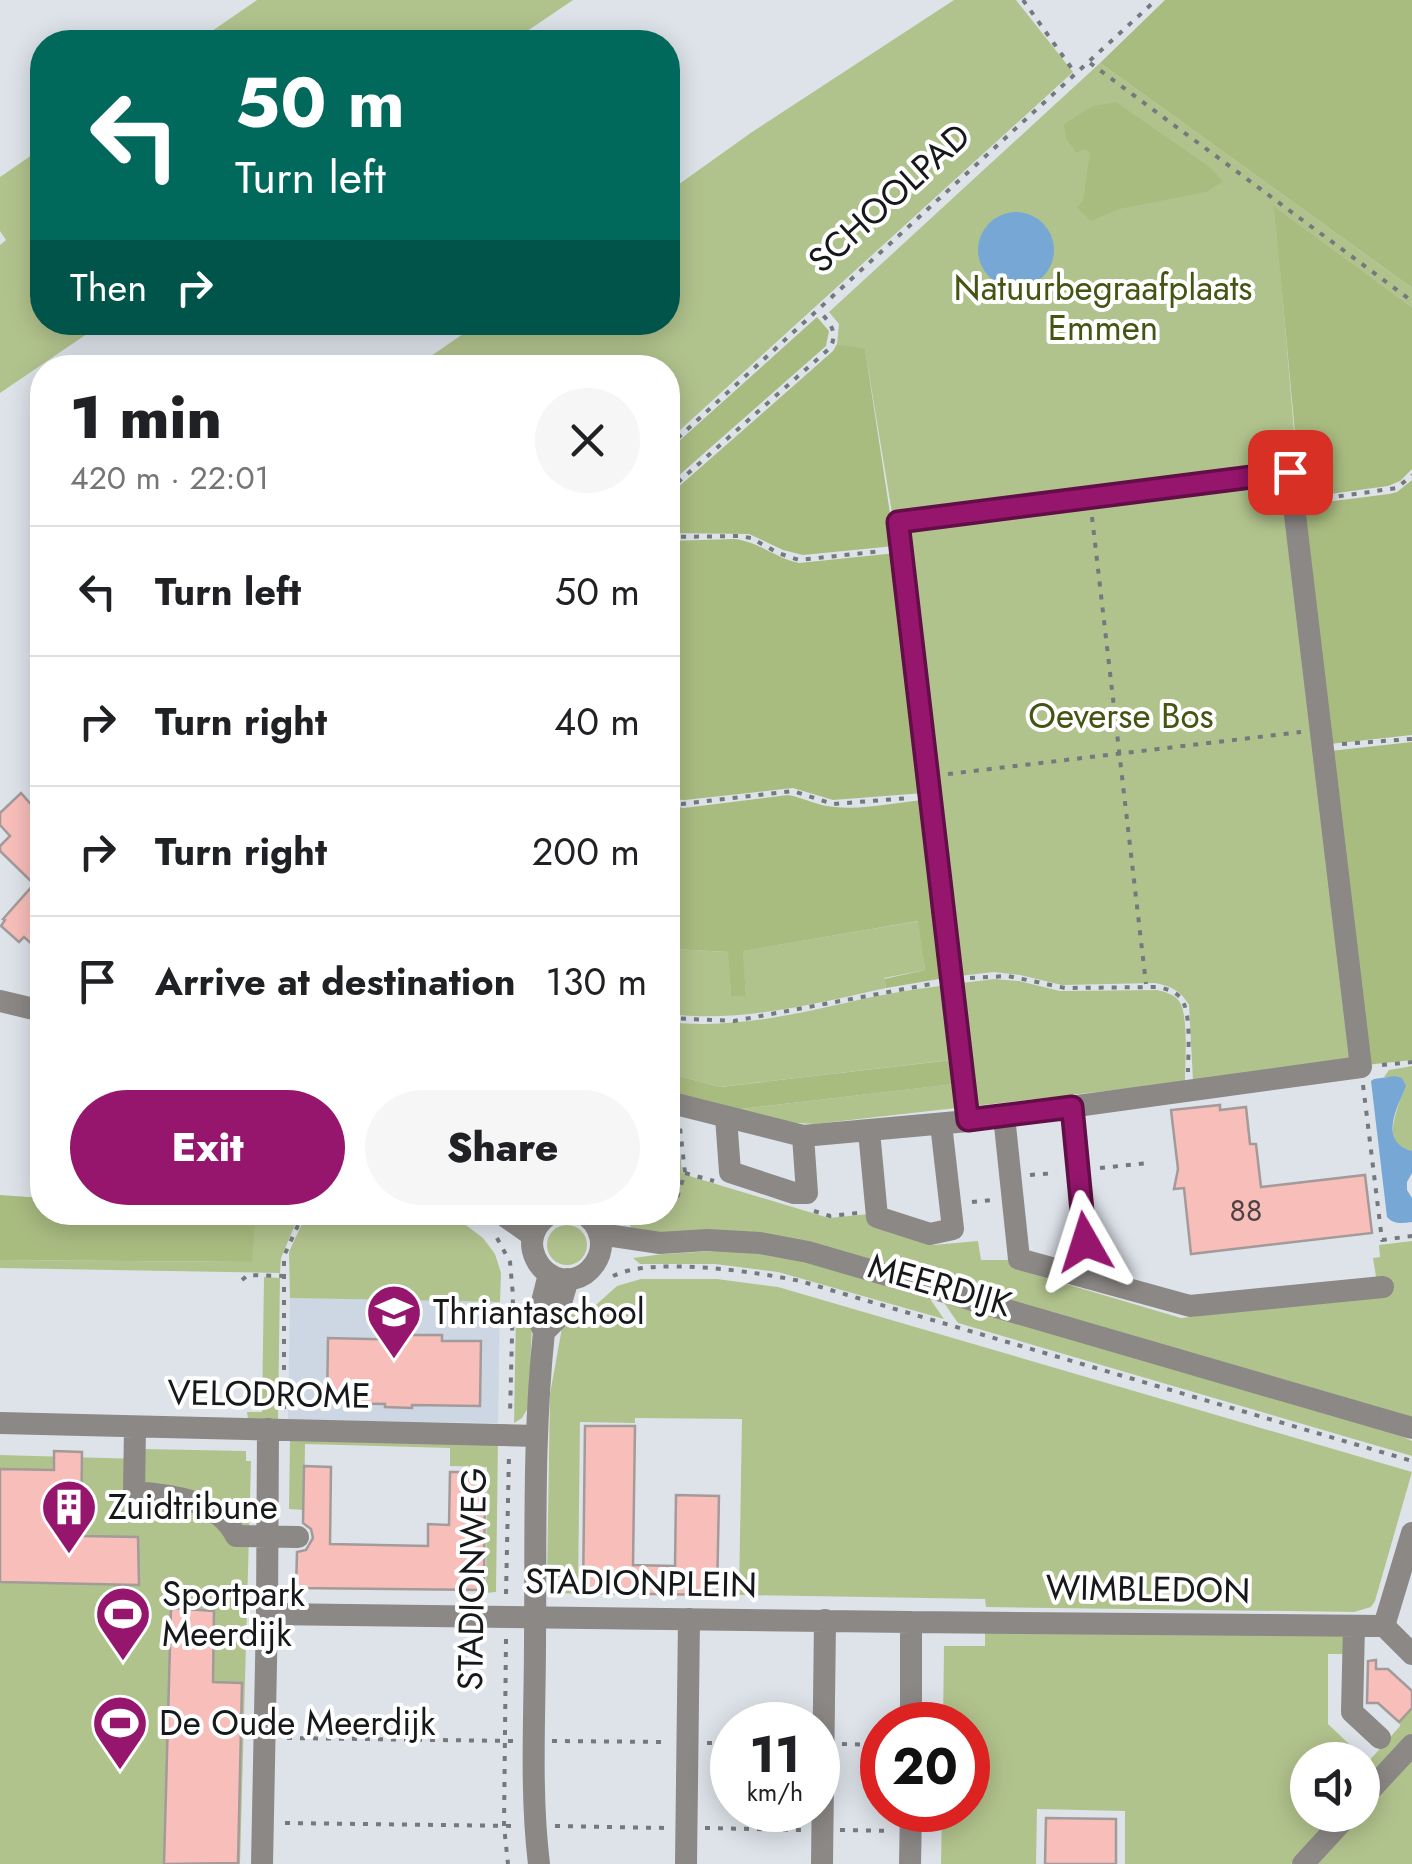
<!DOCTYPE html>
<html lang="en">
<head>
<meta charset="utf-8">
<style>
	:root { --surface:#fff; --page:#f6f6f6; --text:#202124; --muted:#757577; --line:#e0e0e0; --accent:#96156d }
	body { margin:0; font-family:Jost,sans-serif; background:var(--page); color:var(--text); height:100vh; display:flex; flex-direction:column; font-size:38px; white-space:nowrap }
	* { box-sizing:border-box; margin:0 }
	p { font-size:32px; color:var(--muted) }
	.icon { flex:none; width:55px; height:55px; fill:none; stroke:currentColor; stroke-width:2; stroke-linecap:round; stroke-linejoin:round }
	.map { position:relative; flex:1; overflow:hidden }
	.sheet { position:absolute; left:30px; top:355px; width:650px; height:870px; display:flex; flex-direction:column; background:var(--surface); border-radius:40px; box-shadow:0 5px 25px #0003 }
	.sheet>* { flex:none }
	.guide { position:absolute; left:30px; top:30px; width:650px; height:305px; border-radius:40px; box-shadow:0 5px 25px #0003; background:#00695c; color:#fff; overflow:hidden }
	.buttons { position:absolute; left:1290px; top:1742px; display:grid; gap:20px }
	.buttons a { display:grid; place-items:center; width:90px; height:90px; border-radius:50%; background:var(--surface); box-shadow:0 5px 25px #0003; font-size:50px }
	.speed { position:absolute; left:710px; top:1702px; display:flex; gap:20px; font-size:50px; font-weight:700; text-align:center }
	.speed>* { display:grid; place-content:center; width:130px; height:130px; border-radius:50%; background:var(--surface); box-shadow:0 5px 25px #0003; line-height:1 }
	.speed small { font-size:25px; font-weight:400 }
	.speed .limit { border:15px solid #d22; background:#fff; color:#111 }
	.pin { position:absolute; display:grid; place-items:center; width:85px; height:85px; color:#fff; margin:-42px; border-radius:20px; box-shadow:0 5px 15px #0006 }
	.me { position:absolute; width:110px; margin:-55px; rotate:354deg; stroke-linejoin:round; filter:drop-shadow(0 0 8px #0008) }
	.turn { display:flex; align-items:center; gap:35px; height:210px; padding:0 40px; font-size:45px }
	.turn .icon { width:130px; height:130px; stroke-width:2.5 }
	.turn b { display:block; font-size:70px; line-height:85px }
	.then { display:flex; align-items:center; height:95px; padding:0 40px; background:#0003; gap:20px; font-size:38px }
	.round { display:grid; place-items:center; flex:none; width:105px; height:105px; border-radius:52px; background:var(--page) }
	.summary { display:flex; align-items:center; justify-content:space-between; height:170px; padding:0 40px }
	h1 { font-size:60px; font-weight:800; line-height:75px }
	.primary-button { display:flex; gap:20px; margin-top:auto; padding:20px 40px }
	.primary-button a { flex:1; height:115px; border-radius:60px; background:var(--accent); color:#fff; font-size:40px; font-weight:800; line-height:115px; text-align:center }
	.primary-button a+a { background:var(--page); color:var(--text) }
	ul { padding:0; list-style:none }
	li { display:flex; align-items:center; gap:30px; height:130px; padding:0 40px; border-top:2px solid var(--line) }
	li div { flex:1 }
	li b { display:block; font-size:38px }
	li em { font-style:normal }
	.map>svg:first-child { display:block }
	.built { fill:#cdd7e4 }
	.green { fill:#b1c38d }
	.forest { fill:#a9bc80 }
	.water { fill:#77a8d5 }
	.building { fill:#f8beba; stroke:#a39a9a; stroke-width:2.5 }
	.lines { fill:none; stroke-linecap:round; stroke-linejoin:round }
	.path { stroke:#75797d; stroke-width:4; stroke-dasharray:5 8; stroke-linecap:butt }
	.minor { stroke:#8b8886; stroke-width:22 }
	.route-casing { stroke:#620e47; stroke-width:25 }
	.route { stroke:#96156d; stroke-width:18 }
	.labels { text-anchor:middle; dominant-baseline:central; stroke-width:8; stroke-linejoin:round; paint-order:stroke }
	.number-label { font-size:30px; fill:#4e4242 }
	.street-label { font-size:35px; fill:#16181a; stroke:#fff }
	.park-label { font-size:35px; fill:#445513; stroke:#fff }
	.poi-label { font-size:35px; fill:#16181a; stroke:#fff; text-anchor:start }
</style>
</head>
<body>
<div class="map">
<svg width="1412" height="1864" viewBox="0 0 1412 1864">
	<rect width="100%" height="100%" fill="#dee3ea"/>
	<path class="built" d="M290,1298L500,1302L498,1423L288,1420Z"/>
	<path class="green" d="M257,0H573L511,42H196Z
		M954,0H1016L1073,72L668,441V368L415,367L479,323L668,322V192L752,132Z
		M1100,63L1412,288V307L1275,207L1297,466L892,513L865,350L837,344L839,324L829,312Z
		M42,148V322L103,323L0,393V245L6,240L0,231V177Z
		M1281,483L1351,1058L1193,1081L1189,1005C1181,991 1171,986 1155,983L1062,985L1020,975L994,972L959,976L908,534L910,526Z
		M919,921L925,970L884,978L886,988C813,1004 742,1023 668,1014L672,949L729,952L731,997L746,995L742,951Z
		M994,979L1019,981L1060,991L1157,990C1165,992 1174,994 1179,1001C1189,1014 1185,1064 1185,1082L815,1124L796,1123L733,1110L954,1084L951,1060L720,1087L668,1073V1022C738,1030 803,1012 872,997C912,989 953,984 994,979Z
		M1412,1066V1151C1372,1141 1408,1102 1402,1078L1384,1077L1389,1070Z
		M668,1111L676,1113L682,1172L686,1175L829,1218L869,1214L870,1226L933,1245L978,1241L981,1260H1011L1012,1268L1181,1318L1391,1294L1390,1280L1376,1277L1373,1258L1380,1257L1379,1245L1412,1241V1417L826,1247L660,1235L631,1228L626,1213L668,1212Z
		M255,1213H300L281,1258L280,1273L0,1268V1260L251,1262Z
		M307,1213H450L483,1238L495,1254L501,1273L500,1302L290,1298L289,1252Z
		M547 1245a20 20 0 1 1 40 0a20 20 0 1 1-40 0Z
		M717,1251H744L812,1261L928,1296L944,1319L778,1272L715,1264H640L633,1258L663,1254Z
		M264,1277L280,1278L278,1420L248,1419L247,1412H262Z
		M641,1279H717L778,1287L1412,1472L1375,1601L1371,1607L1354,1612L986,1607L985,1599L739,1595L742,1419L635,1418V1423L580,1422L578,1594L562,1593V1577H547L550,1394L565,1311L587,1313L617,1286Z
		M942,1300L1400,1435L1412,1441V1456L958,1323Z
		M518,1307L533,1308L528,1408L522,1418L514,1423L516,1310Z
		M290,1440L498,1442L496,1592L486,1593L487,1467L450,1466V1448L305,1444L304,1510L289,1509Z
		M142,1449L246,1451V1461H251L240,1864H0V1455L141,1459Z
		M985,1631L1345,1636L1344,1654H1328V1724L1368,1762L1400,1726L1399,1722L1412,1708V1734L1363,1787L1362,1760H1308V1815H1337L1291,1864H1125V1811L1037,1809L1036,1864H941L942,1810H968V1725H943L944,1646H985Z
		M1412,1760V1864H1314L1360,1815H1362L1363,1812Z"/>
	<path class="forest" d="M1165,0H1412V288L1100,63Z
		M1116,102L1211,168L1223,182L1206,192L1119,209L1091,221L1077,208L1083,200L1090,153L1084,149L1077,153L1066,139L1064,124L1093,106Z
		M1274,206L1412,307V469L1400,481L1388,486L1301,498Z
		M817,317L829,331L826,346L668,485V451Z
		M837,344L865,349L895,546L803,555L783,550L749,534L668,533V496L833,351Z
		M1412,480V735L1330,744L1302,505L1389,494L1397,492Z
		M735,539C759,542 776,558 799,563L896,553L924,793L833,800L793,788L685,800L668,799V541Z
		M1412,742V1060L1366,1065L1330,751Z
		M788,795C804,798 818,806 835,807C864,810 896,802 925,800L945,978L886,988L884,979L925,970L918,921L743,951L746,996L731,997L728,952L672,949L670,995L668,999V806L684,808Z
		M952,1060L955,1084L733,1110L668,1092V1073L720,1087Z
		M0,1195L42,1198V1212H163L255,1223L252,1262L0,1260Z"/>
	<path class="water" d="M978 250a38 38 0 1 1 76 0a38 38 0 1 1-76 0Z
		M1395,1076L1402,1078L1406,1086C1397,1108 1378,1142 1412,1151V1173L1407,1182V1190L1412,1198V1222C1403,1223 1394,1225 1387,1217L1371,1081L1374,1079Z"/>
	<path class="building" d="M21,793L42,817V953L24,937L19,942L1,926L5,920L3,919L34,884L0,851V846L10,836L0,825V813Z
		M1220,1105V1110L1246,1107L1250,1144H1256L1261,1187L1365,1175L1372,1233L1191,1254L1184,1188L1174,1189L1178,1169L1171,1110Z
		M409,1335H442V1341H481L480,1406L412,1405V1408L385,1407V1404L327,1403L328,1338L408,1340Z
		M585,1426H635L633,1565L675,1566L676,1495L719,1496L717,1595L583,1593Z
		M54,1451L82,1452L81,1536L138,1537L139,1585L0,1582V1469L54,1470Z
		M304,1466L331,1467L330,1544L428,1546V1524L449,1525L450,1472H485L484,1590L296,1588L297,1552L306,1550L313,1538L311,1529L303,1523Z
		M171,1608L214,1611L213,1682L242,1683L238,1863L164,1864Z
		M1376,1660V1669H1388L1412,1691V1708L1399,1722L1378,1703H1367L1368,1661Z
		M1046,1818L1116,1819V1864H1045Z"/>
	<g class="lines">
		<path class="path" d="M1023,0L1075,73
			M1090,63L1412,301
			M668,447L1156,0
			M668,491L830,348C839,332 829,321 818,310
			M1313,500L1397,488L1412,475
			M1092,517L1146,984
			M668,537L739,536L751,538L778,553L799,560L882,551
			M1342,744L1412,739
			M948,774L1301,732
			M668,803L682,804L793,791L833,804L909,798
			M970,978L1008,976L1065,988L1158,987C1166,989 1174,991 1180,997C1192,1010 1188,1054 1188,1072
			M668,1018L734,1021L931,984
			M1382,1065L1412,1062
			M1363,1085L1382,1240L1412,1236
			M1100,1168L1148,1163
			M685,1173L714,1181
			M1030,1175L1056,1173
			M972,1202L993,1200
			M668,1205L676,1201L685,1173L680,1127
			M814,1211L830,1216L858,1213
			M469,1212L479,1221
			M636,1218L649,1212
			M497,1238L510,1262L513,1296L510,1414
			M613,1276C653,1256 756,1272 800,1281L1412,1461
			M242,1280L248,1275L284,1276
			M284,1409V1256L304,1212
			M506,1594L509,1454
			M506,1639L504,1826L508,1864
			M287,1738L513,1741
			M552,1741L668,1742
			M707,1743H732
			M842,1744L882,1745
			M285,1823L516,1826
			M555,1826L666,1828
			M705,1828L801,1830
			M840,1830L891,1831"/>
		<path class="minor" d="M0,1001L42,1011
			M668,1102L803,1136L968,1121L1361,1067L1290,473L898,522L968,1121
			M1072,1107L1088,1278
			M1004,1116L1019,1259L1190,1306L1383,1287
			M726,1117L730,1172L794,1193H807L803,1136
			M869,1131L877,1217L930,1234L953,1229L941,1124
			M499,1212L533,1236
			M554,1212C542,1218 533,1229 532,1243C532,1253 537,1264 545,1271C582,1302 628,1241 581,1212
			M600,1234L660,1243L707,1240L760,1243L808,1252L1412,1428
			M544,1332L556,1320L568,1279
			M0,1423L536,1436
			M135,1427L134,1492C170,1495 218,1499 236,1536L298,1537
			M267,1614L911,1622V1725
			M911,1622L1384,1626L1412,1533
			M1354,1626L1352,1712L1380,1738
			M1384,1626L1412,1654
			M1362,1799L1412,1745
			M262,1864L267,1614L268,1429
			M539,1864C530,1791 535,1714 535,1641C536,1538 533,1435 544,1332L538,1318L549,1274
			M686,1864L689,1619
			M822,1864L825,1620
			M910,1864L911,1810
			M1303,1864L1348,1815"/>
	</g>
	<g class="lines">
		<g class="route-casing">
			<path id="route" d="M1085,1242L1072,1107L968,1120L898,522L1290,472"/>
		</g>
		<use href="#route" class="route"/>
	</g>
	<defs>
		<g id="school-pin" transform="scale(2.875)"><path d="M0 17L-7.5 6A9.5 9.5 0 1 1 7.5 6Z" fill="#96156d" stroke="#fff"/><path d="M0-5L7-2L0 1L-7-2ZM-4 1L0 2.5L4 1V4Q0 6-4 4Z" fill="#fff"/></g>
		<g id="building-pin" transform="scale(2.875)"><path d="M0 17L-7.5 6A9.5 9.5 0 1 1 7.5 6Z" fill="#96156d" stroke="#fff"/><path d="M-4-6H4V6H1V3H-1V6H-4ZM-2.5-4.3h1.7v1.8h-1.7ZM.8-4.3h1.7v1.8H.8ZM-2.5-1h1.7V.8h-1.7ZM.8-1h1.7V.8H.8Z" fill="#fff"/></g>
		<g id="stadium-pin" transform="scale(2.875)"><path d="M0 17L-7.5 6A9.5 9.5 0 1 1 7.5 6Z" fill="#96156d" stroke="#fff"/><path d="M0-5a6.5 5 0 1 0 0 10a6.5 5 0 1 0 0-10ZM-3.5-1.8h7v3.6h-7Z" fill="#fff"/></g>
	</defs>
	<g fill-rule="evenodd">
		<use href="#school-pin" x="394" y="1312"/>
		<use href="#building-pin" x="69" y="1507"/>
		<use href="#stadium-pin" x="123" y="1614"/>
		<use href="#stadium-pin" x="120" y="1723"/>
	</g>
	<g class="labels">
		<g class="number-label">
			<text x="1246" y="1210">88</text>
		</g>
		<g class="street-label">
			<text transform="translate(889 198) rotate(-42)">SCHOOLPAD</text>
			<text transform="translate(940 1285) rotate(16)">MEERDIJK</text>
			<text transform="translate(269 1394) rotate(1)">VELODROME</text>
			<text transform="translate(472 1579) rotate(-89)">STADIONWEG</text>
			<text transform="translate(641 1583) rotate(1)">STADIONPLEIN</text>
			<text transform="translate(1148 1589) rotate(1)">WIMBLEDON</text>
		</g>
		<g class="park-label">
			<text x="1103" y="288">Natuurbegraafplaats<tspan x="1103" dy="40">Emmen</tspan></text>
			<text x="1121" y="716">Oeverse Bos</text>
		</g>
		<g class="poi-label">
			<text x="433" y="1312">Thriantaschool</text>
			<text x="108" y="1507">Zuidtribune</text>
			<text x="162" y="1594">Sportpark<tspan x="162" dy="40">Meerdijk</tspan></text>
			<text x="159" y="1723">De Oude Meerdijk</text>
		</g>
	</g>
</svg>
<div class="buttons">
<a><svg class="icon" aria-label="sound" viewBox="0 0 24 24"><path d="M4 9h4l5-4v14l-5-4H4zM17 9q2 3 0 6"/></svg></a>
</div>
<div class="speed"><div>11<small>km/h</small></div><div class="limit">20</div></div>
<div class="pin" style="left:1290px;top:472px;background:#d93025"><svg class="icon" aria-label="arrive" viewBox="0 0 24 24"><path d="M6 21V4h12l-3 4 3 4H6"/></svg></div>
<svg class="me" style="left:1085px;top:1242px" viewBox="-20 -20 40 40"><path d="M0-17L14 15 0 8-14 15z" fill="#96156d" stroke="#fff" stroke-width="4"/></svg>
<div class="guide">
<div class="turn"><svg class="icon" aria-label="left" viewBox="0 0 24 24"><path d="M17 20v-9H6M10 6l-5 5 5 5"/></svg><div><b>50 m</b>Turn left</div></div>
<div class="then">Then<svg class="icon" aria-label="right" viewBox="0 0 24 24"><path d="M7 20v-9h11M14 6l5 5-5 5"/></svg></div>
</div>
<section class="sheet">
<div class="summary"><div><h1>1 min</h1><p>420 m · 22:01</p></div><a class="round"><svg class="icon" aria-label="close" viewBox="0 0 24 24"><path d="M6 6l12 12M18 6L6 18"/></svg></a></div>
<ul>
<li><svg class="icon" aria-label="left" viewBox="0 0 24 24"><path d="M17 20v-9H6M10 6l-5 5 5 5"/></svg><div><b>Turn left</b></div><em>50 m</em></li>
<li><svg class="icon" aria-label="right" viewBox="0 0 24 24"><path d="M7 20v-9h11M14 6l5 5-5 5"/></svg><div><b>Turn right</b></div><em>40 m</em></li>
<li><svg class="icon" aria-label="right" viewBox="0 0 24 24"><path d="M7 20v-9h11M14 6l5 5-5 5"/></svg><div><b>Turn right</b></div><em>200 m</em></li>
<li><svg class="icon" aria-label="arrive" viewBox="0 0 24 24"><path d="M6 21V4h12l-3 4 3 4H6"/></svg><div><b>Arrive at destination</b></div><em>130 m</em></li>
</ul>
<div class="primary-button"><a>Exit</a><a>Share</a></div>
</section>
</div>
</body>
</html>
